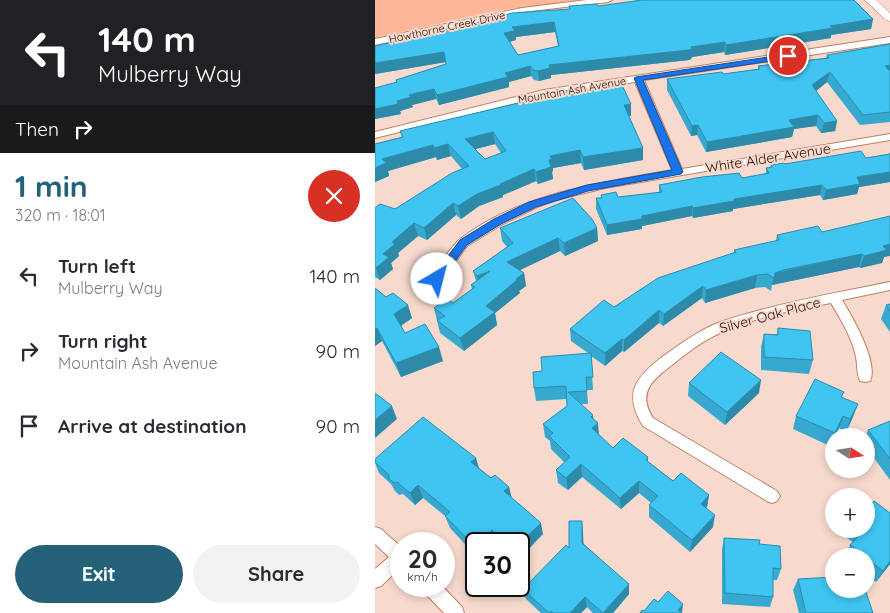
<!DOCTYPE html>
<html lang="en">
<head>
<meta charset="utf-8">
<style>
	:root { --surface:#fff; --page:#f2f2f3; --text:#2b2b33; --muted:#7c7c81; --accent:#236278 }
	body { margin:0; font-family:Quicksand,sans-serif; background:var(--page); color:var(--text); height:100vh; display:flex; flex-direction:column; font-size:19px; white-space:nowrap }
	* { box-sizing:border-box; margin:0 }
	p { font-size:16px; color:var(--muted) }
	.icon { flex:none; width:28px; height:28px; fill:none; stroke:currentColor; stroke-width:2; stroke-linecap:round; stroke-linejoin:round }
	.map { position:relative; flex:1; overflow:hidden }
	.side { display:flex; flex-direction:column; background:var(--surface); width:375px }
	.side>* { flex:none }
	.banner { background:#202124; color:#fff; overflow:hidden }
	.needle { width:32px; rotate:102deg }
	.tools { position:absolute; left:450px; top:428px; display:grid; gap:10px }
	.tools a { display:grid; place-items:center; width:50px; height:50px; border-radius:50%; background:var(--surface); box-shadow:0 2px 8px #0003; font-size:25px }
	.speed { position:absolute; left:15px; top:532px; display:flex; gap:10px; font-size:25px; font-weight:700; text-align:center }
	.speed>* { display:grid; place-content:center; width:65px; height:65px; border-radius:50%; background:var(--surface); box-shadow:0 2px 8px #0003; line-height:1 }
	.speed small { font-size:12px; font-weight:400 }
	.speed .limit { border:2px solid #111; border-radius:8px; background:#fff; color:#111 }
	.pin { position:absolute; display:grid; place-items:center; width:42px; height:42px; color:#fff; margin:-21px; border:2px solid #fff; border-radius:50%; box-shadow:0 1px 5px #0007 }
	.me { position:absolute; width:55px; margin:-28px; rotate:37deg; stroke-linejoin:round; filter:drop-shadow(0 0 4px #0008) }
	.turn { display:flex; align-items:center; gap:18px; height:105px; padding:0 15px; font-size:22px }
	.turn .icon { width:65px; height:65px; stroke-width:2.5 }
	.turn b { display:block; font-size:35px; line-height:42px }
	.then { display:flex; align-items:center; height:48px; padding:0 15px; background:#0003; gap:10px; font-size:19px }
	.round { display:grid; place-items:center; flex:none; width:52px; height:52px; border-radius:26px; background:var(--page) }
	.headline { display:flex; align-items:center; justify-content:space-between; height:85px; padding:0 15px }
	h1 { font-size:30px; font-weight:700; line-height:38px; color:var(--accent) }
	.cta { display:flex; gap:10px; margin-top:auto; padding:10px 15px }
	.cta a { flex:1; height:58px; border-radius:30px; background:var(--accent); color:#fff; font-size:20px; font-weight:700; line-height:58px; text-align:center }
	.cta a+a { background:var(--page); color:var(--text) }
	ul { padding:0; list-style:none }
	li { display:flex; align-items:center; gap:15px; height:75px; padding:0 15px }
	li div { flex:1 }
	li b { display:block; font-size:19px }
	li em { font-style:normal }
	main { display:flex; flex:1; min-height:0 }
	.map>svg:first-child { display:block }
	.green { fill:#fbb798 }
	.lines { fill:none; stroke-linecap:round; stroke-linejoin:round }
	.minor-casing { stroke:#c17f62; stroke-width:2 }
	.tertiary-casing { stroke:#c17f62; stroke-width:1 }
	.minor { fill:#fff; fill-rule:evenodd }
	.tertiary { fill:#fff; fill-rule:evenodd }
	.wall { fill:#37a9d0; fill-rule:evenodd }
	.shaded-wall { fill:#2d8aa9 }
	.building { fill:#40c5f2; stroke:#2d8aa9; fill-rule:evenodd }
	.route { fill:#1a73e8; stroke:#114b97 }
	.labels { text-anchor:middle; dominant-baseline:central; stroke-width:4; stroke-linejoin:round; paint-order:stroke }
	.far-street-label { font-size:11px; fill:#2a1106; stroke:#f7dacd }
	.street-label { font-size:14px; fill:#2a1106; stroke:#f7dacd }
</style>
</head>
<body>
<main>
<section class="side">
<div class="banner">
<div class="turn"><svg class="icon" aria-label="left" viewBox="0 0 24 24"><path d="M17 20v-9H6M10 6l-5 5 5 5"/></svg><div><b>140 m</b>Mulberry Way</div></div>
<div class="then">Then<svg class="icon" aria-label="right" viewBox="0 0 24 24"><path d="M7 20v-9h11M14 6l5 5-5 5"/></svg></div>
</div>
<div class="headline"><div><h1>1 min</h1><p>320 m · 18:01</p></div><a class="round" style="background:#d93025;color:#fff"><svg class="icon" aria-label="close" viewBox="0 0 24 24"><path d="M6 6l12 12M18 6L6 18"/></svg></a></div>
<ul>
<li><svg class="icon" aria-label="left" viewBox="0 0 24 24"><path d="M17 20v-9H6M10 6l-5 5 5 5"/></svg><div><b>Turn left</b><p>Mulberry Way</p></div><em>140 m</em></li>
<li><svg class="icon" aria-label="right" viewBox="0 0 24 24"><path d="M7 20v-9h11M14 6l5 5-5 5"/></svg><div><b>Turn right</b><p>Mountain Ash Avenue</p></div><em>90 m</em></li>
<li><svg class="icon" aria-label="arrive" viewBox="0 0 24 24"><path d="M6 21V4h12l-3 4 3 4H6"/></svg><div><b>Arrive at destination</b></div><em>90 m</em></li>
</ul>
<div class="cta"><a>Exit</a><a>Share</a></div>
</section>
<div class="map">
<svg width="515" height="613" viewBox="0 0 515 613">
	<rect width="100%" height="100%" fill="#f7dacd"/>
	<path class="green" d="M0,0H205L119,11L0,38Z"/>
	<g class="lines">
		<g class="minor-casing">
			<path id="minor" d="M212,0H237L233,2L147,12L0,45V39L147,8Z
				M515,37V43L269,80L307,169L515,134V140L230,188L181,200L162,207L126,225L92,246L66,282L62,283L56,279C62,268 76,247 85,239C146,193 224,183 297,170L260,82L169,96L0,138V132L169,90Z
				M515,282V290L467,300C477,316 504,363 495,381L490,382L485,381C481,372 483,362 480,353C476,336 465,318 456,303C420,310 379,317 345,333C327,341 312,353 297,365C277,380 262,393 278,418L402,491L405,496L402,501L397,503L392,501L268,426C248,394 260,378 287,357C304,345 320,333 338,325C352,319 367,315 382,311C426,299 470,291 515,282Z
				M0,527L6,529L26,547V567L6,586L0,588V569L14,557L0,544Z
				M47,586H67L87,607L89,613H69L49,592Z"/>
		</g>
		<g class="tertiary-casing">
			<path id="tertiary" d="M490,0H501L515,13V21L511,20Z"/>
		</g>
		<use href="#minor" class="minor"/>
		<use href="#tertiary" class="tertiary"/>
	</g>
	<path class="wall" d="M194,6H223L498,19L496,29L456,35V38L350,55L349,52L317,57L316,59L314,60L176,75V78L164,81L159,80L156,76L134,82V87L64,105L61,99L37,105L38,107L25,111L26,114L0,119V88L22,83L21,80L71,64V62L0,74L76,30L194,9ZM180,32L183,46L143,55L135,42L141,40V37Z
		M515,44V122L485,125L452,82L441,91L462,121L460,131L446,133L441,126L419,129L417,137L331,152L322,135L316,136L292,90V79L348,74L383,69V66L451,58L452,55Z
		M228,86L256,116H254L268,148V160L209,170L206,163L178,168V171L177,172L178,179L163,184L161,181L128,195V197L104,206L86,219L81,215L52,240L43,236L23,253L24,256L16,263L18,269L5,280L0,277V208L20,209L87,169L76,156L62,160L61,157L13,171L14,176L0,182V144L27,137L25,131L196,94L228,89ZM120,144L126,153L110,159L100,149Z
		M515,152V182L484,187L482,194L448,200L445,195L358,209V211L318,218L317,216L267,226V229L232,235L221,209V198H226V195L243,197L284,193V185L367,178L391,174V168H395L396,165L491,158L514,154Z
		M125,228H222L223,241L190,256L185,251L144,270L149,273L151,286L144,291L145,293L120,313L122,325L89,351L65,333L59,308L78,303L97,289L96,285L101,281L98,271L132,247L127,241Z
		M447,232L509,257L507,263L485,268L484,267L405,283L397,285L396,291L390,287L380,288L330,303L327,298L288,326L284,323L249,352L247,351L230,366L216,356L218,390H212L213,404H206L218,419L224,435L238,448L273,457V462L298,481L334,495L332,507L331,508L338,527L315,552L274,517V505L276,503L264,493L246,509L207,477L193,490L183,483L181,470L190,463L176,449L175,441L170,437L168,424L192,406V399L161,401L159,388L167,371L213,353L196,341L195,329L239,307L359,253V250L401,241L402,235Z
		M0,288L37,318L26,326L30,333L68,361L26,377L7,341L0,346Z
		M515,304V332L506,319L511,305Z
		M403,328L438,360L434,374L386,370V347L389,334H402Z
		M314,383L384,393L350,425L313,396Z
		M467,397L478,417L471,432L464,428L459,436V439L455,446L418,429L421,416Z
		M515,421V480L491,447V436L493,430Z
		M101,458L104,468L116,478L134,487L136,497L168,534L144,544H122L120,542L101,544V554L100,555L75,528L70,516L48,498L40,505L28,494L24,495L20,491L16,484L4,473L0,463V459Z
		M515,513V564L501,582L491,574V556H470L475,545L478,542L472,538L476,529H491Z
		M208,532V543L254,594L238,613H218L212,607L206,613H166L151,599L148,589L194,548Z
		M349,538L384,544L406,569L402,580H398V597L395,607L347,604V550Z
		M423,579L498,613H424L418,590Z"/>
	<path class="shaded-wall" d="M498,19L496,29L456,35V38L350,55L351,45Z
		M179,22L180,32L141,37V40L130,43L129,33L137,27Z
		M350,42L349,52L317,57L316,59L314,60L176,75V78L164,81L163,71L174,65Z
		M69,52L71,62L0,74V63Z
		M515,65V75L510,66Z
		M155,66L156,76L134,82V87L64,105L62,95L130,73Z
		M455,72L452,82L435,96L437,85Z
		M59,89L61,99L37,105L38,107L25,111L26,114L0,119V109L34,95Z
		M256,104V116L249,117V105Z
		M443,115L441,126L419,129L417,137L331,152L332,142L414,120Z
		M462,121L460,131L446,133L449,123Z
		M323,125L322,135L316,136L317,126Z
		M118,132L120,144L93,151L90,139Z
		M73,144L76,156L62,160L59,148Z
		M58,145L61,157L13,171L14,176L0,182V168L7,159Z
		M268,148V160L209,170L208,157Z
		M205,150L206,163L178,168V171L177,172L178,179L163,184L161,172L174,160L175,156Z
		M159,169L161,181L128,195V197L104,206L86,219L83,206L102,194Z
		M515,172V182L484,187L482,194L448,200L451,190L482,177Z
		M447,185L445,195L358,209V211L318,218V208L359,199Z
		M78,203L81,215L52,240L49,228Z
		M317,206V216L267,226V229L232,235V225L267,216Z
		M39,223L43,236L23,253L24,256L16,263L18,269L5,280L1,268L8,254L17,242Z
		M222,228L223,241L190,256L189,243Z
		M183,238L185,251L135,275L132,262Z
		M515,244V256L509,257L507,263L485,268L489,256L508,246Z
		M487,254L484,267L397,285L400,273Z
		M115,271L105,289L102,276Z
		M149,273L151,286L144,291L145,293L120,313L122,325L89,351L85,338L111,306L141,279Z
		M382,275L380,288L330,303L331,290Z
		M328,286L327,298L288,326L289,314Z
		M33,305L37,318L24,327L19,314Z
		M284,310V323L249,352V340Z
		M2,328L7,341L0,346V329Z
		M247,339V351L230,366V353Z
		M64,347L68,361L26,377L21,363Z
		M386,380L384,393L350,425L352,412Z
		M483,404L478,417L471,432L475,419Z
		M17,406L22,419L0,438V420Z
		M218,415L219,427L223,423L224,436L218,441L216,417Z
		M468,416L464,428L460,436H459V439L455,446L460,433Z
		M101,458L104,470L96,462Z
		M206,464L207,477L193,490L191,478Z
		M264,481V493L246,509L245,498Z
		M43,485L48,498L40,505L35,493Z
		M134,487L137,499L129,491Z
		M334,495L332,507L324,515L326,504Z
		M340,515L338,527L315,552L317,540Z
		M207,521L208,532L209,554L207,543Z
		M166,523L168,534L144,559V544Z
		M117,530L120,542L118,544H103Z
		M98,542L101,550V554L100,555L96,543Z
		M515,561V564L501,582L508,571Z
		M254,584V594L238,613H228Z
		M210,597L212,607L206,613H195Z
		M308,604L307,613L303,610Z"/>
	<path class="building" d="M267,0H479L498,19L455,26L458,28L395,38L351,45L350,42L316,47L317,49L314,50L174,65L175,68L163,71L158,70L155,66L130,73L133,77L62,95L59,89L34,95L36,97L22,101L23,104L0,109V88L22,82L21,80L71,64L69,52L0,63V46L9,44L73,28L76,30L137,13L195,9L194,6L222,4L223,6ZM179,22L184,46L143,55L129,33L140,31L137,27Z
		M515,44V65L510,66L515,71V112L488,115L455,72L437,85L462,121L449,123L443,115L414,120L419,127L332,142L323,125L317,126L292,79L347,72L348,74L385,69L383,66L454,58L452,55Z
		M241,84L242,85H247L256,104L249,105L268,148L208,157L205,150L175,156L177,159L174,160L176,167L161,172L159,169L125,184L126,185L102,194L83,206L78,203L49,228L39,223L17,242L20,244L8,254L14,257L1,268L0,267V208L5,204L20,209L77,173L94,166L73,144L59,148L58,145L7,159L11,163L0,168V144L28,137L25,131L29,130L182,94L181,92L195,90L196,94L229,89L228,86ZM118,132L131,151L110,159L90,139Z
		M486,151L491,158L515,154V172L482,177L485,184L451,190L447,185L359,199V201L318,208L317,206L267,216V219L232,225L221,198H227L226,195L241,192L243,197L287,192L284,185L327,177L364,173L367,178L394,173L391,168L397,167L396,165L409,163L410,164Z
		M198,198L217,219L222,228L189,243L183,238L132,262L149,273L141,279L142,280L111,306L120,312L85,338L62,320L70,316L59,308L72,298L78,303L100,287L96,285L115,271L102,276L98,271L138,243L125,228Z
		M515,216V244L508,246L512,250L489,256L487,254L408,270L400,273L399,278L392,274L382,275L331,290L328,286L289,314L284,310L249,340L247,339L230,353L195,329L229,300L239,307L283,278L361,252L359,250L404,240L402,235L443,226L447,232Z
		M0,288L11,297L18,293L33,305L19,314L30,333L50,324L64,347L21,363L2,328L0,329Z
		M515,304V311L511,305Z
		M403,328L435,331L438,360L389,357V334L403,335Z
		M346,352L386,380L352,412L314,383Z
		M216,353L218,377H211L212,391L193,392L218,415L216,417L223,423L217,428L238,448L248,438L273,457L271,460L298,481L306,473L334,495L326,504L340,515L317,540L274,505L283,496L264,481L245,498L206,464L191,478L181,470L195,457L174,436L178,433L168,424L192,406L191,386L159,388L158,372L167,371L166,357Z
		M440,379L469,392L466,397L483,404L475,419L468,416L460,433L421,416Z
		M0,393L17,406L0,420Z
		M48,417L101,458L96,462L116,478L120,475L134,487L129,491L166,523L144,544H131L117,530L103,544H101L98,542L96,543L70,516L75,512L43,485L35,493L22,482L19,483L14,479V475L0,462V459Z
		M515,421V459L493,430Z
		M499,501L515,513V561L508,571L491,558V556H490L475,545L486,533L481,529H491V510Z
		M194,521H207V543L254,584L228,613L210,597L195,613H178L176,611L174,613L148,589L191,545L194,548Z
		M349,538L385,540L384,544L405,546L406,569L398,568V597L350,593Z
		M459,577V589H490L498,613H431L423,579Z
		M293,591L308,604L303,610L307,613H265L267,610L269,611L279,599L283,602Z"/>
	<path class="route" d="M413,54L417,56L416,58L268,80L308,172L306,174L213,191L161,207L126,224L92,245L65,282H58L56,279L58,276L85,240L119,219L154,202L212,185L297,170L259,78L261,77Z"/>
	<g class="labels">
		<g class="far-street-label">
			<text transform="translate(72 27) rotate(-12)">Hawthorne Creek Drive</text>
			<text transform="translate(197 90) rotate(-10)">Mountain Ash Avenue</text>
		</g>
		<g class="street-label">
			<text transform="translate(393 158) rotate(-9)">White Alder Avenue</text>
			<text transform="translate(395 315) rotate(-15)">Silver Oak Place</text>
		</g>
	</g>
</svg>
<div class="tools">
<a><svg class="needle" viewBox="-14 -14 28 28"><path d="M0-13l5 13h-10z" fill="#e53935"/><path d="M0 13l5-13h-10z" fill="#7c7c81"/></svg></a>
<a>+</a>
<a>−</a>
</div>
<div class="speed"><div>20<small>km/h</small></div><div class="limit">30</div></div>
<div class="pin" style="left:413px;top:56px;background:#d93025"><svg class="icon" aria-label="arrive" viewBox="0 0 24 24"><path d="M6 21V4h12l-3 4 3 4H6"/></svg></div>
<svg class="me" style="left:62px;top:279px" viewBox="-20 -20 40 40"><circle r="19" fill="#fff"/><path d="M0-13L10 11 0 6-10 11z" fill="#1a73e8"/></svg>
</div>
</main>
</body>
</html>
